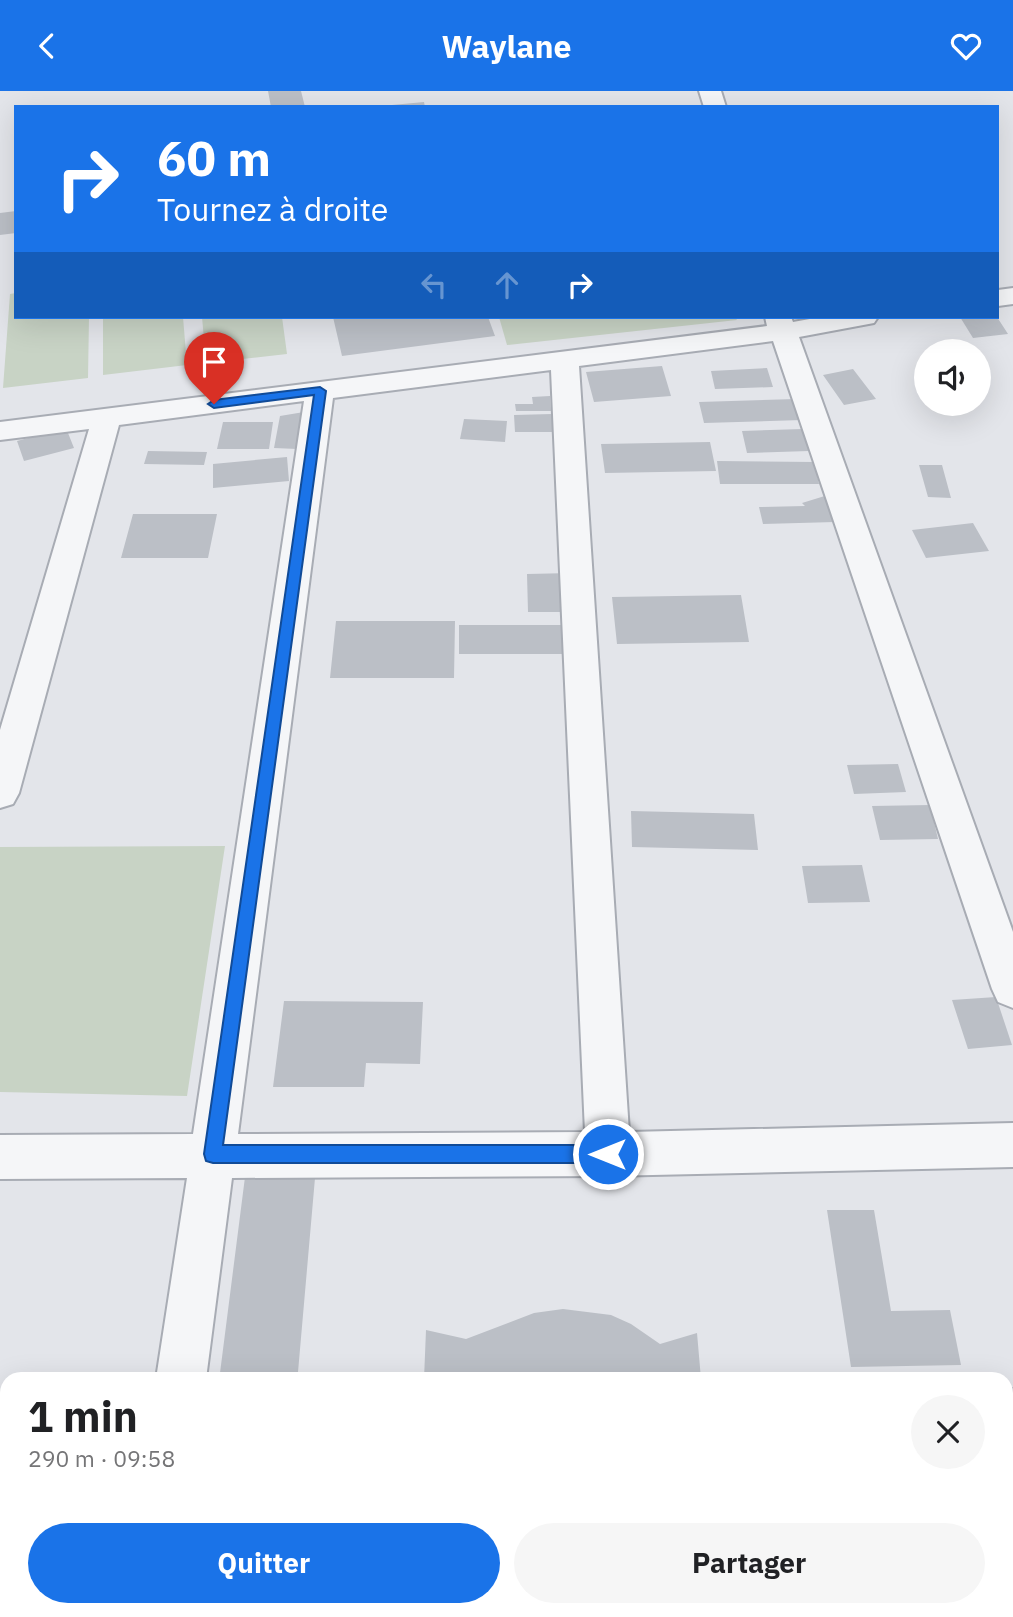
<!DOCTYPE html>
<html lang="fr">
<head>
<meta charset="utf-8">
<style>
	:root { --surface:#fff; --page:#f6f6f6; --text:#202124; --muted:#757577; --accent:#1a73e8 }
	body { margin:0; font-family:"IBM Plex Sans",sans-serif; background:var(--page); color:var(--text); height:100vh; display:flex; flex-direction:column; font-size:26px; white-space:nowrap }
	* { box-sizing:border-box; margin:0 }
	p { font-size:23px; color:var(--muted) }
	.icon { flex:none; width:38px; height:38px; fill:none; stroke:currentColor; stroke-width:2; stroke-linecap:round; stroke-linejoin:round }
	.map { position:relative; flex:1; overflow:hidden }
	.drawer { position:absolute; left:0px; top:1281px; width:1013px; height:245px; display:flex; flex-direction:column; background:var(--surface); border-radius:21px 21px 0 0; box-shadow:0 7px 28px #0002 }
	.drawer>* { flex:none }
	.banner { position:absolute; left:14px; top:14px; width:985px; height:214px; border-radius:0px; box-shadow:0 7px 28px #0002; background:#1a73e8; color:#fff; overflow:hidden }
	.fabs { position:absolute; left:914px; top:248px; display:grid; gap:14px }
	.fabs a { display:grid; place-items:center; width:77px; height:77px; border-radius:50%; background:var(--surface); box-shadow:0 7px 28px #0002; font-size:35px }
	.pin { position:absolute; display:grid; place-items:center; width:60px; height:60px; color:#fff; margin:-72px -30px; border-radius:50% 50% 50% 0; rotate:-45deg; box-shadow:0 0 7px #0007 }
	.pin .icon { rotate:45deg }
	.me { position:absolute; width:77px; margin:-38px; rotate:270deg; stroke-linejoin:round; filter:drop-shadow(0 0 5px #0008) }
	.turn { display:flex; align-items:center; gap:24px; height:147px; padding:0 28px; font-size:32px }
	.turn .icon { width:91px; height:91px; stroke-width:2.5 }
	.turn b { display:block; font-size:49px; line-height:60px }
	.lanes { display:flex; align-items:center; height:66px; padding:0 28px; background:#0003; justify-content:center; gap:35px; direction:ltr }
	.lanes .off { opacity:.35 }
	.round { display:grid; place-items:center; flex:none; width:74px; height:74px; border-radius:37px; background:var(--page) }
	.head { display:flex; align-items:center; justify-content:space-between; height:119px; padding:0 28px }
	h1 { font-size:42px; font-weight:800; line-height:52px }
	.action { display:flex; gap:14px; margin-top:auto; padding:14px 28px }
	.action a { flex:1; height:80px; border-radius:42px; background:var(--accent); color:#fff; font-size:28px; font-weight:800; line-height:80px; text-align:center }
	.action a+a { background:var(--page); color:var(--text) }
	header { display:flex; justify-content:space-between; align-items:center; height:91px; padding:0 28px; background:var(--accent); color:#fff; font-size:32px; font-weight:800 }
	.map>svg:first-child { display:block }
	.green { fill:#c8d3c5 }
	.building { fill:#bbbfc6 }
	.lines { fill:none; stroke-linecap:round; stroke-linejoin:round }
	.minor-casing { stroke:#a8acb4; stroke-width:4 }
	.minor { fill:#f5f6f8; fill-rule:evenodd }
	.route { fill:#1a73e8; stroke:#114b97; stroke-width:2 }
</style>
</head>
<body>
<header><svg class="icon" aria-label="back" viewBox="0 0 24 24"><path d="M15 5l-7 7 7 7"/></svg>Waylane<svg class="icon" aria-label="heart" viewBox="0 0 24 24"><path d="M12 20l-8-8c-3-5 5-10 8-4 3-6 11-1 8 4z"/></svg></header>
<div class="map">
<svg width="1013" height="1526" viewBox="0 0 1013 1526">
	<rect width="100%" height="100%" fill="#e3e5ea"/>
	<path class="green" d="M16,202V226H89L88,287L3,297L10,203Z
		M103,226H183L187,274L103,284Z
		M202,226H282L287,263L206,272Z
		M499,226H735L737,229L507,254Z
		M225,755L187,1005L0,1001V756Z"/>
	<path class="building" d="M268,0H301L305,16H271Z
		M424,11L425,16H392V14Z
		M16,120V142L0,144V122Z
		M333,226H488L495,245L342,265Z
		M960,226H997L1008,243L973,247Z
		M662,275L671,305L594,311L586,281Z
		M767,277L773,296L715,298L711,280Z
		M853,278L876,308L844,314L823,284Z
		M550,305L551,320H516L515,313H533L532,306Z
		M796,308L802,329L704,332L699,311Z
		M304,321L297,358L274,357L280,325Z
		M552,323L553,341H515L514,324Z
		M464,328L507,330L505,351L460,348Z
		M223,331H273L269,358H217Z
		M66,337L74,357L24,370L17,350Z
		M803,338L809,360L747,362L742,340Z
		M710,351L716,380L605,382L601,353Z
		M148,360L207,361L204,374L144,373Z
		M287,366L289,390L213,397V373Z
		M717,370L814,371L819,393H720Z
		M919,374H942L951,407L928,406Z
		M828,404L835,431L763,433L759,416L805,415L802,412Z
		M133,423H217L208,467H121Z
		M973,432L989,460L926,467L912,439Z
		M572,482L574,521H528L527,483Z
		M741,504L749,551L617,553L612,506Z
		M336,530H455L454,587H330Z
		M459,534H564L565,563H459Z
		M898,673L906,701L854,703L847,674Z
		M930,714L938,748L880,749L872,715Z
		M631,720L754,723L758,759L632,756Z
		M862,774L870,811L808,812L802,775Z
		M996,906L1012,954L968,958L952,909Z
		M284,910L423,911L420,973L366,972L364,996H273Z
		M245,1086L315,1087L298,1281L220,1282Z
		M827,1119H874L891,1220L950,1219L961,1274L851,1276Z
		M563,1218L611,1224L631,1233L660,1253L697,1242L701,1288H424L426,1239L466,1248L534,1222Z
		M1006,1296H1013V1359H1006Z
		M192,1519H277L276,1526H192Z
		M416,1519H720V1526H416Z"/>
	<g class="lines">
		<g class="minor-casing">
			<path id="minor" d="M699,0H721L726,16H704Z
				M1013,197V213L998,215V199Z
				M765,226H791L793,231L821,226H878L874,232L799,246L1013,841V917L998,911L992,898L773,250L579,275L629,1041L1013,1032V1076L608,1085L232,1087L206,1288H156L187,1087L0,1088V1044L193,1043L304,310L119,334L19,702L13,713L0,717V639L89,338L0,349V331L767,235ZM551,279L585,1041L238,1043L333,307Z
				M122,1519H176L175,1526H121Z"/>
		</g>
		<use href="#minor" class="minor"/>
	</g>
	<path class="route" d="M320,296L326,300L223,1054H608L615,1056L618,1063L615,1069L608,1072H213L206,1070L204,1063L314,304L214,317L208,313L214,309Z"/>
</svg>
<div class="fabs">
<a><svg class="icon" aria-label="sound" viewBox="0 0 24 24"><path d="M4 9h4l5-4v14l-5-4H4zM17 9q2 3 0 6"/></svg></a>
</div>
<div class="pin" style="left:214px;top:313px;background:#d93025"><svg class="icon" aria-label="arrive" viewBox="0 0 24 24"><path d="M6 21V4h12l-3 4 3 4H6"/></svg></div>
<svg class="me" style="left:608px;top:1063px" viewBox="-20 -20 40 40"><circle r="17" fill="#1a73e8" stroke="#fff" stroke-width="3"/><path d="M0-11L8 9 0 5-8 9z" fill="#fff"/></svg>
<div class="banner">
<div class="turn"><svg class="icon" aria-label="right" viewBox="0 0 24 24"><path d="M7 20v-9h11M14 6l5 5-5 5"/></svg><div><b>60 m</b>Tournez à droite</div></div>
<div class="lanes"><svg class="icon off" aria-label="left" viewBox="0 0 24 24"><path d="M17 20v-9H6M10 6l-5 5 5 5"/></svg><svg class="icon off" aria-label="ahead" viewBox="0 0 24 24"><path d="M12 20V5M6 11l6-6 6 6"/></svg><svg class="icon" aria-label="right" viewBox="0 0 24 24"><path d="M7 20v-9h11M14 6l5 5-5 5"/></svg></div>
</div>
<section class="drawer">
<div class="head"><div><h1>1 min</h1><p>290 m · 09:58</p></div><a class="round"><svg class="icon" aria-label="close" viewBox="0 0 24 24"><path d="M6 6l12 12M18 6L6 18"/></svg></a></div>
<div class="action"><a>Quitter</a><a>Partager</a></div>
</section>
</div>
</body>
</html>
